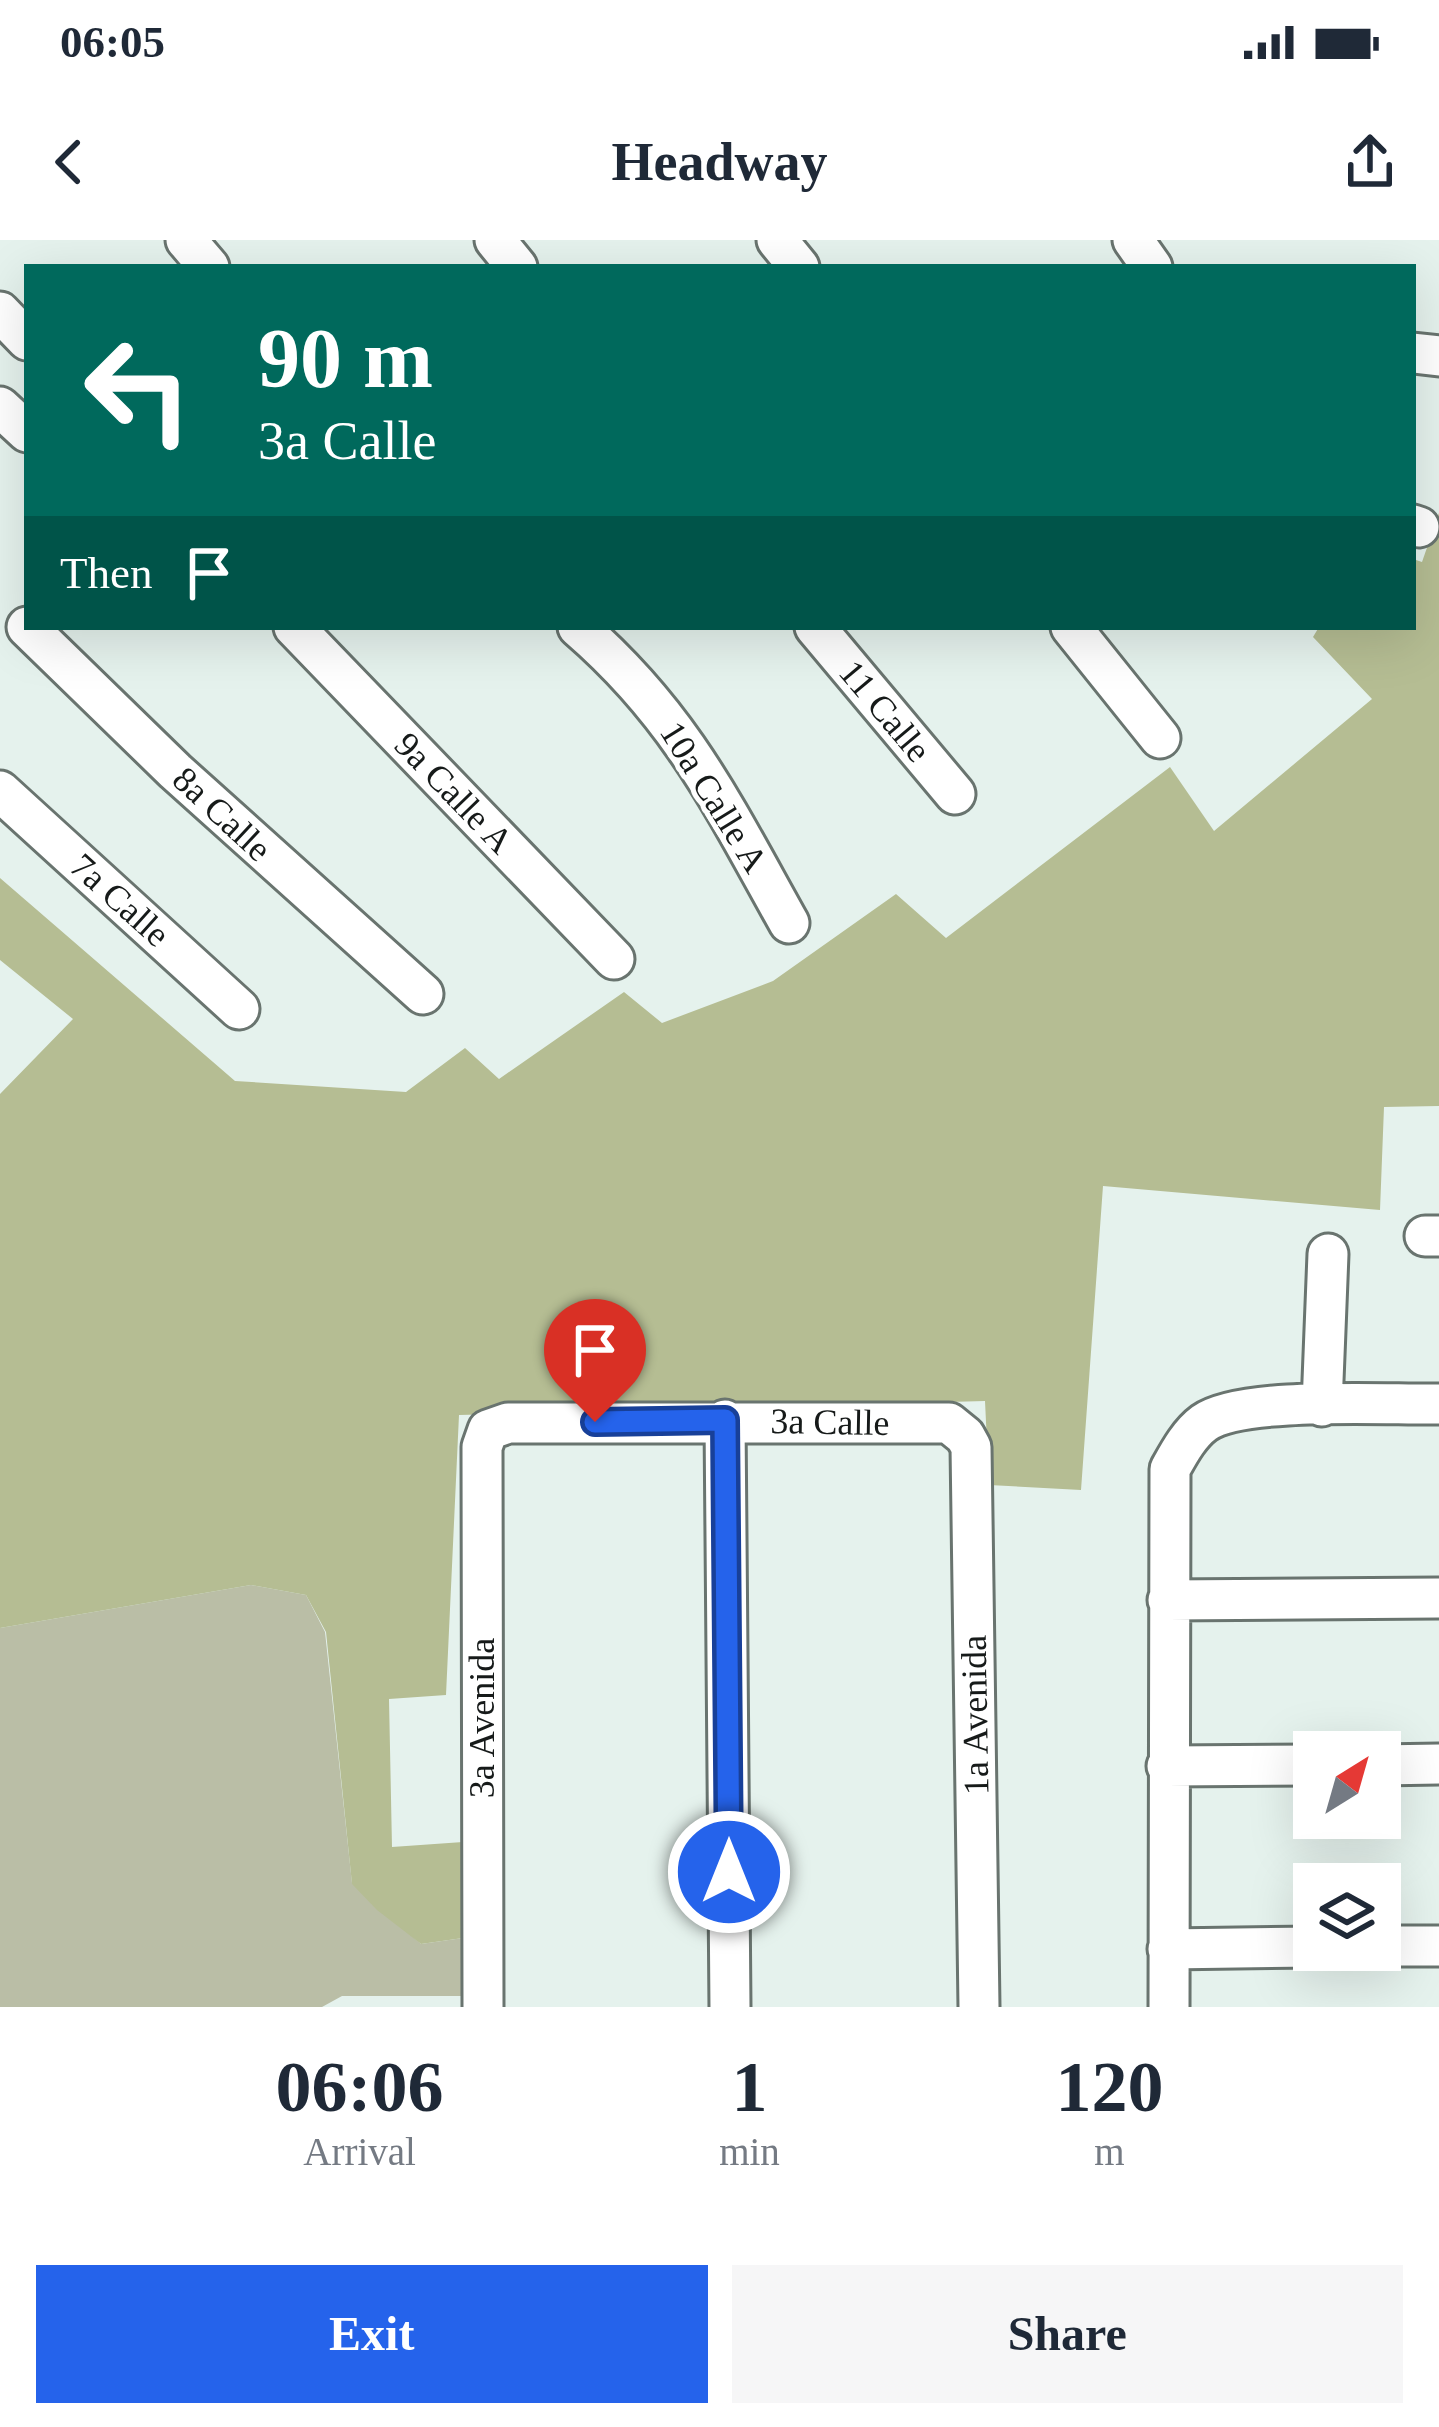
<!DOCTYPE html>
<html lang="en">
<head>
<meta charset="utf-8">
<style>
	:root { --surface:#fff; --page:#f6f6f7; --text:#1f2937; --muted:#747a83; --accent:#2563eb }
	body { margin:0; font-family:"Times New Roman",serif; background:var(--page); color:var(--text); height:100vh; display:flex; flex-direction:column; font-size:45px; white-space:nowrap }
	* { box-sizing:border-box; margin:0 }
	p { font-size:39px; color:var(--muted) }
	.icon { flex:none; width:66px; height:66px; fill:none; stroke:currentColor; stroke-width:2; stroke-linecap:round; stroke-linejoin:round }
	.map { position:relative; height:1767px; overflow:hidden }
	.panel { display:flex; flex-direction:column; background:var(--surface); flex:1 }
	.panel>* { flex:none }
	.banner { position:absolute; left:24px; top:24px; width:1392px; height:366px; border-radius:0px; box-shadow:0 12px 48px #0002; background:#00695c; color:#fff; overflow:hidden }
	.needle { width:78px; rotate:37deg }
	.tools { position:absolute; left:1293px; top:1491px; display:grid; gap:24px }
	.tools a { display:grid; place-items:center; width:108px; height:108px; border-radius:0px; background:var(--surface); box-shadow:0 12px 48px #0002; font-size:60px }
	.pin { position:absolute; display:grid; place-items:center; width:102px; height:102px; color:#fff; margin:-123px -51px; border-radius:50% 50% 50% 0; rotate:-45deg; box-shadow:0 0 12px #0007 }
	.pin .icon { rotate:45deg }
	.me { position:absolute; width:132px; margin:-66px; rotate:0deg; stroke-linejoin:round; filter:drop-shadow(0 0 9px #0008) }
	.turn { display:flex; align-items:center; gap:42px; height:252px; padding:0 36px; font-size:54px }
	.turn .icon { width:156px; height:156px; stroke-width:2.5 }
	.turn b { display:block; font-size:84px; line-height:102px }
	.then { display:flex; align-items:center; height:114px; padding:0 36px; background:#0003; gap:24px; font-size:45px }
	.eta { display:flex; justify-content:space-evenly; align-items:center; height:204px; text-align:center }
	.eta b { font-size:72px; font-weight:700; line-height:84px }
	.primary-button { display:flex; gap:24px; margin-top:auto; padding:24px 36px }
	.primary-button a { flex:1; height:138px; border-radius:0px; background:var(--accent); color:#fff; font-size:48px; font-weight:700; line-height:138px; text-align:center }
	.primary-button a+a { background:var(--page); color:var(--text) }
	.status { display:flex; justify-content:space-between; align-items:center; height:84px; padding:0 60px; background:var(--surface); direction:ltr }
	.status svg { height:33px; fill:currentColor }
	header { display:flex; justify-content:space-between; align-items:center; height:156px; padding:0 36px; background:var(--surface); font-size:54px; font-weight:700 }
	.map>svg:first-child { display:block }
	.green { fill:#babea6 }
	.forest { fill:#b5bd93 }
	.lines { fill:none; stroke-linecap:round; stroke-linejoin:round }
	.street-casing { stroke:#69746f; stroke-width:45 }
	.street { stroke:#fff; stroke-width:39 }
	.route-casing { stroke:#184099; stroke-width:30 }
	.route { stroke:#2563eb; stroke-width:21 }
	.labels { text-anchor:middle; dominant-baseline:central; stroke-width:10; stroke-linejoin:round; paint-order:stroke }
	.street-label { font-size:36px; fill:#161a19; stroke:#fff }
</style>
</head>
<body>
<div class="status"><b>06:05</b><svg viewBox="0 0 49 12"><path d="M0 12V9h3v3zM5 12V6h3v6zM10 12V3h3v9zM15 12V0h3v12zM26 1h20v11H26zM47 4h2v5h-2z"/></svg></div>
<header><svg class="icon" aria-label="back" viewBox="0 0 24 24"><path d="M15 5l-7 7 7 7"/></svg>Headway<svg class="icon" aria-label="share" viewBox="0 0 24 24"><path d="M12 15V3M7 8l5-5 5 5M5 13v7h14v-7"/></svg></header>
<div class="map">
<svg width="1439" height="1767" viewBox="0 0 1439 1767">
	<rect width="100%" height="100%" fill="#e5f2ed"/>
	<path class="green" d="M251,1345L306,1355L325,1392L352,1643L421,1704L463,1698V1756H342L322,1767H0V1388Z"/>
	<path class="forest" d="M1439,273V866L1384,867L1380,970L1103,946L1081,1250L989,1245L985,1161L459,1175L446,1455L389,1459L392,1607L463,1602V1698L421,1704L377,1670L352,1644L326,1392L306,1355L251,1345L0,1388V854L73,779L0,720V638L235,841L406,852L465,808L499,839L624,752L662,783L773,741L896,654L946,698L1170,527L1214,591L1372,459L1313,397L1319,387H1413V319L1422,322Z"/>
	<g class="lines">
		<g class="street-casing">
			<path id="street" d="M186,0L209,27
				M495,0L517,27
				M777,0L799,27
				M1133,0L1152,27
				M0,72L27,100
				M1413,113L1439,116
				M0,167L27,192
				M1413,285L1419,287
				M27,387L175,531L423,754
				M294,387L614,719
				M578,387C681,476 724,567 789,683
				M815,387L955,554
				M1071,387L1160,498
				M0,551L239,769
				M1425,996H1439
				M1322,1166L1328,1014
				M725,1180L730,1767
				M1168,1360L1439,1358
				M1380,1525L1439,1524
				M1167,1526L1314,1525
				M1380,1706H1439
				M1168,1709L1314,1707
				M483,1767L482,1207L488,1190L508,1183H949L965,1196L971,1207L979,1767
				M1169,1767L1170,1229C1179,1213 1189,1194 1204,1183C1241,1156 1388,1165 1439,1164"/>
		</g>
		<use href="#street" class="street"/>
	</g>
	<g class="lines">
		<g class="route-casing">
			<path id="route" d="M595,1182L725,1180L729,1632"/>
		</g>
		<use href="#route" class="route"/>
	</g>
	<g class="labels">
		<g class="street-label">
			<text transform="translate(885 471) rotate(50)">11 Calle</text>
			<text transform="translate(454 553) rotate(46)">9a Calle A</text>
			<text transform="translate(714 557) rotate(58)">10a Calle A</text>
			<text transform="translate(222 574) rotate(43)">8a Calle</text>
			<text transform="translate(120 660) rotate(42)">7a Calle</text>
			<text transform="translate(830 1182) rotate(1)">3a Calle</text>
			<text transform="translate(975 1475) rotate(-91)">1a Avenida</text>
			<text transform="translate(482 1478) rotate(-90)">3a Avenida</text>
		</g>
	</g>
</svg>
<div class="tools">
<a><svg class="needle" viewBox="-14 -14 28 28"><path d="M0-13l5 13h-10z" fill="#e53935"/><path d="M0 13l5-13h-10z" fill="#747a83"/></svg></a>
<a><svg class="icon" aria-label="layers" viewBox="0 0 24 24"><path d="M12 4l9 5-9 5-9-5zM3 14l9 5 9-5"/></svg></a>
</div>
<div class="pin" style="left:595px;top:1182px;background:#d93025"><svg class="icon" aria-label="arrive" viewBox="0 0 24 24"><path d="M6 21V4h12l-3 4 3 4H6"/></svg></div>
<svg class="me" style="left:729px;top:1632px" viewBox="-20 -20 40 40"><circle r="17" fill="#2563eb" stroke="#fff" stroke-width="3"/><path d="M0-11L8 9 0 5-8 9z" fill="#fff"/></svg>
<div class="banner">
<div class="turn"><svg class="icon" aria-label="left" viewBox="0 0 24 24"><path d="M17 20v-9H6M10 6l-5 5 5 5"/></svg><div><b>90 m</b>3a Calle</div></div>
<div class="then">Then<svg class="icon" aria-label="arrive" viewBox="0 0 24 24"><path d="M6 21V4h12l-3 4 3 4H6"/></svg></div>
</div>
</div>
<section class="panel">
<div class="eta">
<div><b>06:06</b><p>Arrival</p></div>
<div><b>1</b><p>min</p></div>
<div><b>120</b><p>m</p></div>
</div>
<div class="primary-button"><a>Exit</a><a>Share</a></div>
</section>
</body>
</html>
